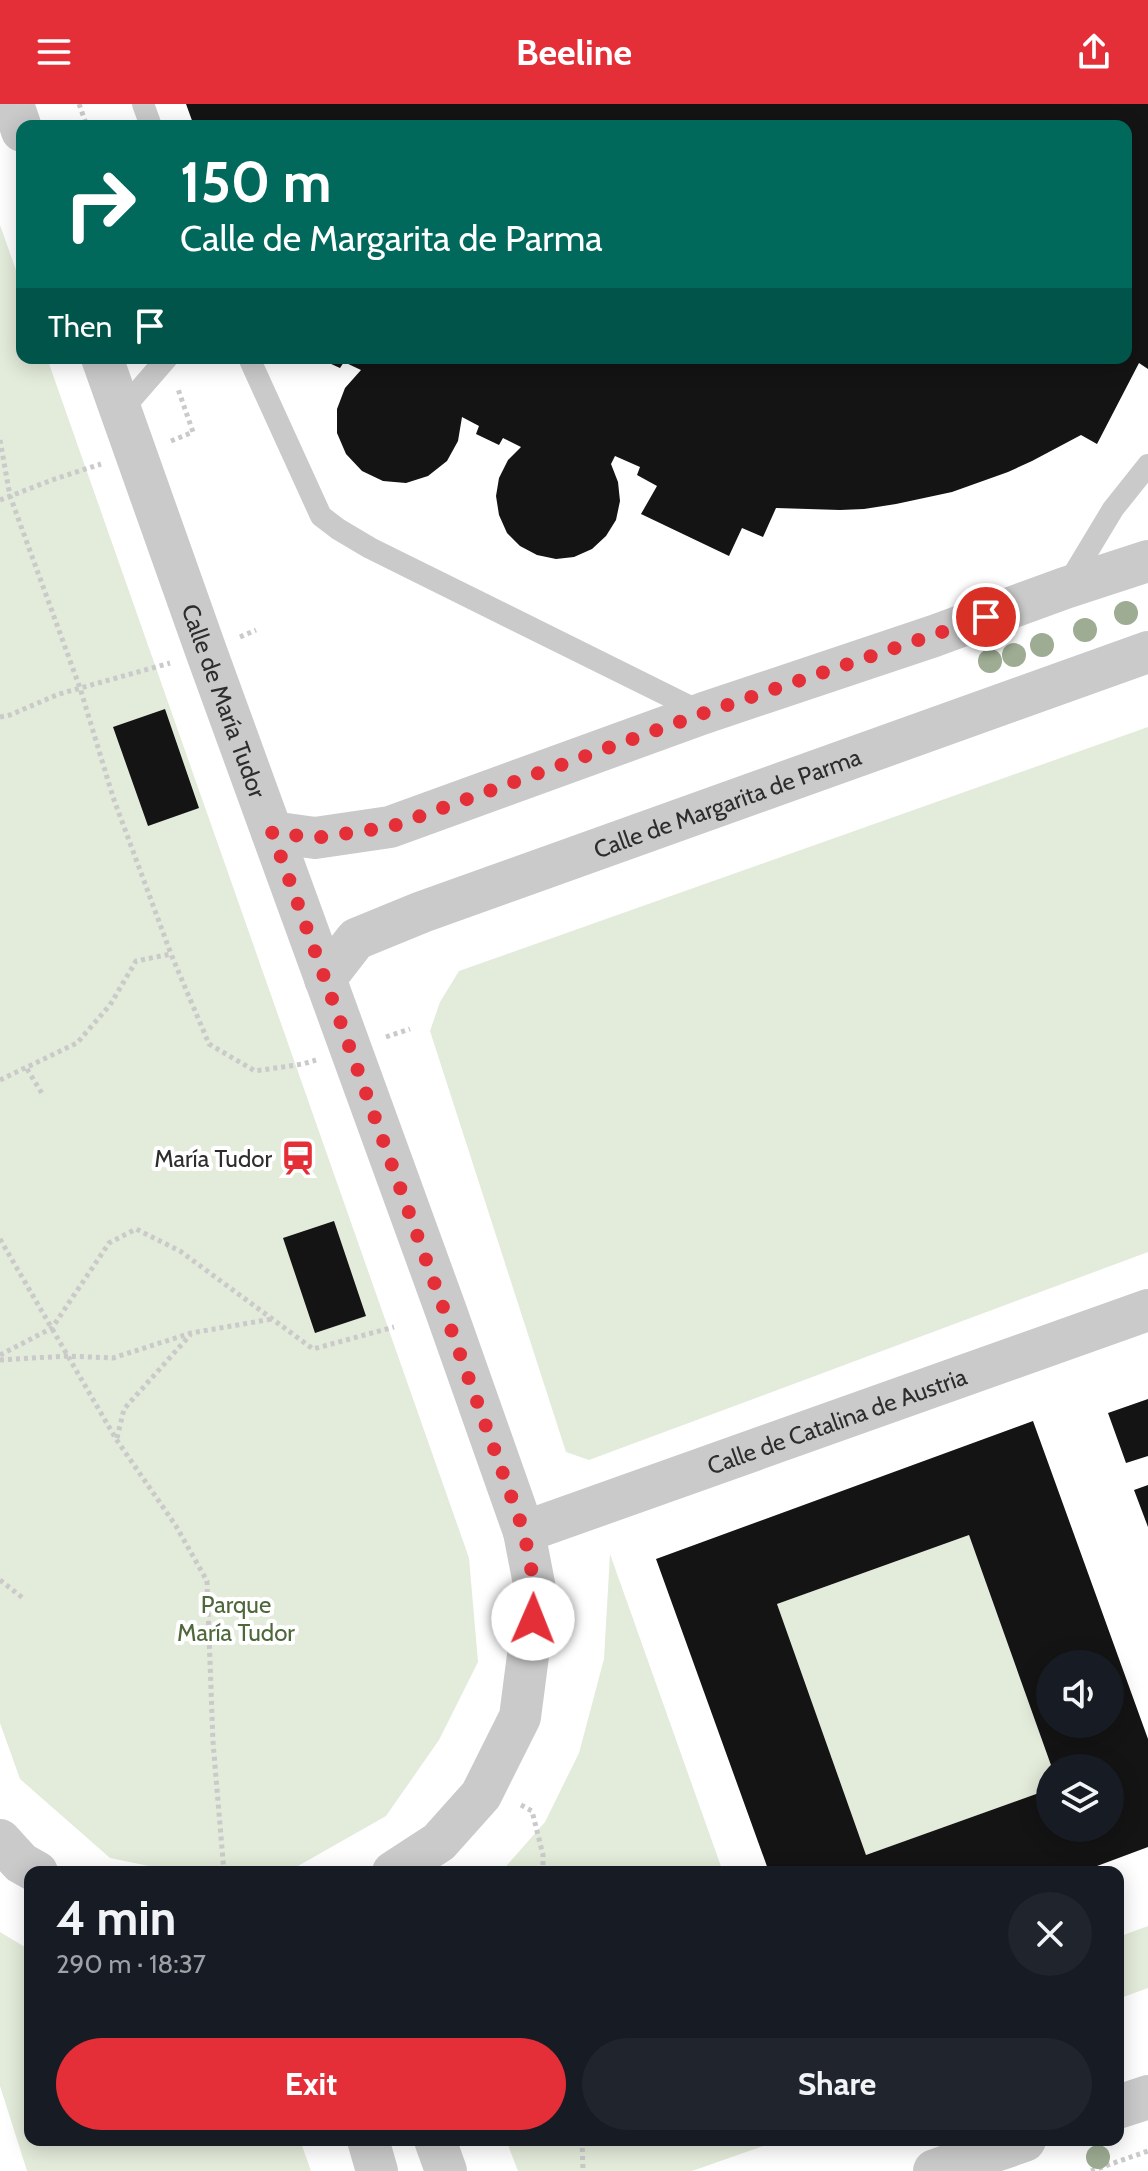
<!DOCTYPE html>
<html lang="en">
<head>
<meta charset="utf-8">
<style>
	:root { --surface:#171b24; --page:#20242c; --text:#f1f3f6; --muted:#9ea1a6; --accent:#e42f39 }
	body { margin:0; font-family:Cabin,sans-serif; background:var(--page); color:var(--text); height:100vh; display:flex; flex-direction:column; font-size:30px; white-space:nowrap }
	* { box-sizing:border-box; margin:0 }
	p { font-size:26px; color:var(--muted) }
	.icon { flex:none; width:44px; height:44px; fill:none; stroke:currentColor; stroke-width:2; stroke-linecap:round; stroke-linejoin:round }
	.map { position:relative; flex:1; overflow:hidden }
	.panel { position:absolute; left:24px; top:1762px; width:1100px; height:280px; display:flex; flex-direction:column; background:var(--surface); border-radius:16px; box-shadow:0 4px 20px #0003 }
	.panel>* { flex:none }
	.guide { position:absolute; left:16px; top:16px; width:1116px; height:244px; border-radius:16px; box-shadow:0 4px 20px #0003; background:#00695c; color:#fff; overflow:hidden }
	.fabs { position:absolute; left:1036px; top:1546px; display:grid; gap:16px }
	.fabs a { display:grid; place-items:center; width:88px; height:88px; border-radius:50%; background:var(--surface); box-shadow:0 4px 20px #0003; font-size:40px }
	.pin { position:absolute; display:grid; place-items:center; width:68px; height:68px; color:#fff; margin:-34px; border:4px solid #fff; border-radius:50%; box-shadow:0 2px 8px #0007 }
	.me { position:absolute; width:88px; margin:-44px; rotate:1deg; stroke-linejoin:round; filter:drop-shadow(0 0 6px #0008) }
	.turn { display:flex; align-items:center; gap:28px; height:168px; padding:0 32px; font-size:36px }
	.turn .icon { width:104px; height:104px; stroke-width:2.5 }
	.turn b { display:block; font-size:56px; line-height:68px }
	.then { display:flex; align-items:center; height:76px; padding:0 32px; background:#0003; gap:16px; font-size:30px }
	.round { display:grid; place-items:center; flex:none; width:84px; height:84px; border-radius:42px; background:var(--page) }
	.head { display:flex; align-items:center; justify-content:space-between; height:136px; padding:0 32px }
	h1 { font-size:48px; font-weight:700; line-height:60px }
	.action { display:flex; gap:16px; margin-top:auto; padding:16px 32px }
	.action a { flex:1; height:92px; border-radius:48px; background:var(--accent); color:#fff; font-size:32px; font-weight:700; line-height:92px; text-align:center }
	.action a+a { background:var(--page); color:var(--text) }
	header { display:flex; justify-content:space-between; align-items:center; height:104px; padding:0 32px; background:var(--accent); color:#fff; font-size:36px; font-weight:700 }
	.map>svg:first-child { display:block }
	.green { fill:#e3ebda }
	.building { fill:#141414; fill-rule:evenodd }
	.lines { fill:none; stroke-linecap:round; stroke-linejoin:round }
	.path { stroke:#cacaca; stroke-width:5; stroke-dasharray:4 4; stroke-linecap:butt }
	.service { stroke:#cacaca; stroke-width:22 }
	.minor { stroke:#cacaca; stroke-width:42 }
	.tertiary { stroke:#cacaca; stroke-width:44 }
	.tree { fill:#9eac93 }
	.route { stroke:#e42f39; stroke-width:14; stroke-dasharray:0 25.2 }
	.labels { text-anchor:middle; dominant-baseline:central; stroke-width:8; stroke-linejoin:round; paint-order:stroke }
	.street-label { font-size:24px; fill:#2d2d2d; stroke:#fff }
	.poi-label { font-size:24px; fill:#2d2d2d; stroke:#fff; text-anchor:end }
	.park-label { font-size:24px; fill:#4f683b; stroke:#fff }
</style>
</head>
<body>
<header><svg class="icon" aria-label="menu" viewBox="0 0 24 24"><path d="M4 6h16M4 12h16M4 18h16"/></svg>Beeline<svg class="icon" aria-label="share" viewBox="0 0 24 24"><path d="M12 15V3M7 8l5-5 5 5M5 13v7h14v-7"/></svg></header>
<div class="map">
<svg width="1148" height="2067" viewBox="0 0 1148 2067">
	<rect width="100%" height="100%" fill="#fff"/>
	<path class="green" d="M0,121L22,183V254H47L469,1454L478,1558L439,1636L386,1712L298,1762L231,1768H178L110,1754L20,1675L0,1619Z
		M1148,623V1148L589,1356L566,1348L430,927L440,898L459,867Z
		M969,1431L1052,1664H1050V1685L866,1751L777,1500Z
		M610,1450L723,1768H501L545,1718L579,1649L604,1555Z
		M1148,1822V1884L1118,1895V1833Z
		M0,1828L30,1846V2036H300L311,2067H27L0,1982Z
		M506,2036H780L692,2067H518Z"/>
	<path class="building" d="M186,0H1148V265L1139,259L1097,340L1081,331L1032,357L1008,368L952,388L896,400L864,405L840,406L776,404L763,433L742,424L729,452L641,410L657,382L637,371L640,363L615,352L611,360L618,378L620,397L616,416L606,432L592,445L574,453L556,455L537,451L520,442L507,429L499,411L496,392L499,374L508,356L521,343L503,334L499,341L476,330L479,322L462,313L458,337L447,357L428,372L406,379L383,377L362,367L346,350L337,329V305L345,284L361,266L344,258L340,264L318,254H1126V22H194Z
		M165,605L199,704L148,722L113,623Z
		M334,1117L366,1212L315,1229L283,1134Z
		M1148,1295V1352L1126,1359L1108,1309Z
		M1033,1317L1148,1635V1743L1081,1768H769L656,1455ZM969,1431L1052,1664H1110V1724H1050V1685L866,1751L777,1500ZM1050,1560H1110V1620H1050Z
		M1148,1381V1423L1134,1386Z"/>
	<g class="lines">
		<path class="path" d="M79,0L87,22
			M0,336L10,392L80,584L113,693L171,850L209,940L255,967L303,960L316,956
			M171,337L193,328L178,285
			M0,396L52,376L101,360
			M240,533L256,526
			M0,613L10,611L59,590L170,559
			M386,933L410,925
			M27,965L43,991
			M0,976L77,939L110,901L136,857L171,850
			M0,1135L116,1335L176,1422L207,1477L213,1638L224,1768
			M0,1251L52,1224L109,1139L136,1125L180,1147L313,1245L394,1223
			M0,1256L67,1252L113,1254L191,1229L272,1215
			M117,1334L124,1305L191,1230
			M0,1476L24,1495
			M521,1701L532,1707L543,1751V1768
			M582,2036L583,2067
			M1091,2067L1148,2047"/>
		<path class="service" d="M143,0L151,22
			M249,254L321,412L338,425L370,444L703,609
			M121,307L167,254
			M1066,483L1113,405L1148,361"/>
		<g class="minor">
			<path d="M13,0L22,27"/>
			<path id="s1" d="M102,254L206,547L446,1207L524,1428L536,1490L520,1613L481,1691L439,1738L393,1768"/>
			<path d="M272,728L315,734L390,723L704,609L934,532L1065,484L1148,457"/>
			<path id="s2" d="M325,875L356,835L422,808L1148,548"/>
			<path id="s3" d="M524,1428L1148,1206"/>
			<path d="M0,1736L21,1759L37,1768"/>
			<path d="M368,2036L377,2067"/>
			<path d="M435,2036L446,2067"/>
		</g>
		<path class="tertiary" d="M1118,2003L1148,1993
			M935,2067L1024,2036"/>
	</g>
	<g class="tree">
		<circle cx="1126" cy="509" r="12"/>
		<circle cx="1085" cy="526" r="12"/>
		<circle cx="1042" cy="541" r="12"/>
		<circle cx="1014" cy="551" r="12"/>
		<circle cx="990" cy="557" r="12"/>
		<circle cx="1098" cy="2053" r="12"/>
	</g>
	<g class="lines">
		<path class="route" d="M533,1515L536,1490L524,1428L272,728L315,734L390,723L704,609L986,513"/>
	</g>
	<defs>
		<g id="station-bare" transform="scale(2.76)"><path d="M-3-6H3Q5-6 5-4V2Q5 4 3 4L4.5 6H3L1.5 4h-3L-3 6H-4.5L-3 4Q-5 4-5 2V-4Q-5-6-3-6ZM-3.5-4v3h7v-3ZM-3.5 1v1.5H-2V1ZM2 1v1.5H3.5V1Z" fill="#e42f39" stroke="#fff" stroke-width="2.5" paint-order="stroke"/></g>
	</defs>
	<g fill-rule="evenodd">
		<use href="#station-bare" x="298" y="1054"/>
	</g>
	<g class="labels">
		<g class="street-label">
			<text stroke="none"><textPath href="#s1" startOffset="364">Calle de María Tudor</textPath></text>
			<text stroke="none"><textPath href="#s2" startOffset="446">Calle de Margarita de Parma</textPath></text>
			<text stroke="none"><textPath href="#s3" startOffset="332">Calle de Catalina de Austria</textPath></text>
		</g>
		<g class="poi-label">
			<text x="272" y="1054">María Tudor</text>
		</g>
		<g class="park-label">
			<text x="236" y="1500">Parque<tspan x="236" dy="28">María Tudor</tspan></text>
		</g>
	</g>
</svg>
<div class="fabs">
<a><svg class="icon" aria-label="sound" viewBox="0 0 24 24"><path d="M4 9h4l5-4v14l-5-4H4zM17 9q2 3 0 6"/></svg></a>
<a><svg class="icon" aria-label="layers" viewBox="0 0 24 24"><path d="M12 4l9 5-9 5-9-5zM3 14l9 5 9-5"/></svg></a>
</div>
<div class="pin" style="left:986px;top:513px;background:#d93025"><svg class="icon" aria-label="arrive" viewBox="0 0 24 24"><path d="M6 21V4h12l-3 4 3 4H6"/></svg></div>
<svg class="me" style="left:533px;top:1515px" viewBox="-20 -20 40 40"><circle r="19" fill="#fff"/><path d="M0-13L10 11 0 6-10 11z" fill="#e42f39"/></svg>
<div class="guide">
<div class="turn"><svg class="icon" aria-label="right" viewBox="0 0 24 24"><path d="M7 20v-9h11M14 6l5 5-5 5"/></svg><div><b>150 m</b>Calle de Margarita de Parma</div></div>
<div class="then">Then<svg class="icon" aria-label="arrive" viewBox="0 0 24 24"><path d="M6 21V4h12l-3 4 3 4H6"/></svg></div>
</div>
<section class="panel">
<div class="head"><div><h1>4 min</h1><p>290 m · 18:37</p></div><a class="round"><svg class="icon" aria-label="close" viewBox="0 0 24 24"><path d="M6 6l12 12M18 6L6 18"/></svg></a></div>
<div class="action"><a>Exit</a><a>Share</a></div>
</section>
</div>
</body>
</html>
